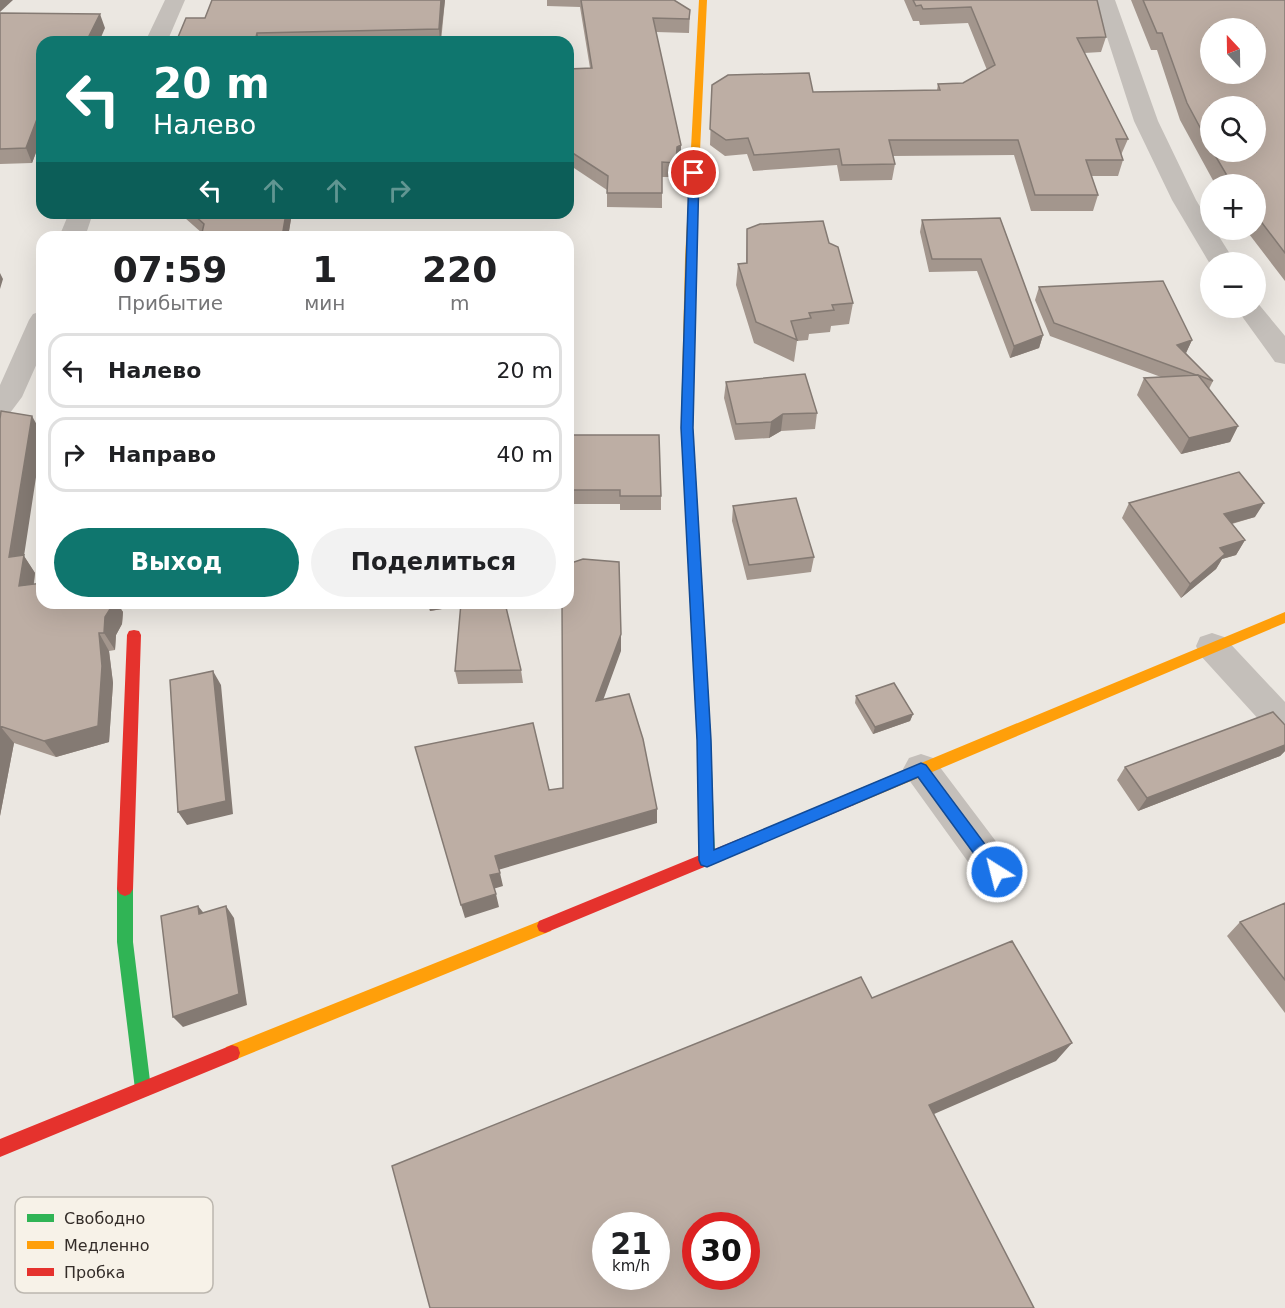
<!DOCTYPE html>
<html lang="ru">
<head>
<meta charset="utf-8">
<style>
	:root { --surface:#fff; --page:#f2f2f2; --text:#202124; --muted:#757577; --line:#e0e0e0; --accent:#0f766e }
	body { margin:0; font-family:"DejaVu Sans",sans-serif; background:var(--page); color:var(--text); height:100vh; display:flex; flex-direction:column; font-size:22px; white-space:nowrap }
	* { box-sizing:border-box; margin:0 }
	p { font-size:20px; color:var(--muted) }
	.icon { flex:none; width:33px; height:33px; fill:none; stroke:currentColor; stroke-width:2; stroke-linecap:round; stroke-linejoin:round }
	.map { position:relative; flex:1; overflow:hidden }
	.side { position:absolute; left:36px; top:231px; width:538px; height:378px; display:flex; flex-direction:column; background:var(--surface); border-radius:18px; box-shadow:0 6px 24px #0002 }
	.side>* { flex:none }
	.guide { position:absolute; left:36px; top:36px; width:538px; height:183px; border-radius:18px; box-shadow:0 6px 24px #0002; background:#0f766e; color:#fff; overflow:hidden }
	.needle { width:39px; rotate:338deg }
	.controls { position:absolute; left:1200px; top:18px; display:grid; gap:12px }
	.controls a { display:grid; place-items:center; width:66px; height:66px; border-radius:50%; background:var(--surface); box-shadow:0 6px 24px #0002; font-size:30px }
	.speed { position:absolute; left:592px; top:1212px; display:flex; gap:12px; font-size:30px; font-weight:700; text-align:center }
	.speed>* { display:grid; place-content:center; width:78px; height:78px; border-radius:50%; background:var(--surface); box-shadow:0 6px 24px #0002; line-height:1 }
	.speed small { font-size:15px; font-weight:400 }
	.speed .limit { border:9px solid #d22; background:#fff; color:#111 }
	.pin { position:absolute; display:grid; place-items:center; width:51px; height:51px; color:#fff; margin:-26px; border:3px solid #fff; border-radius:50%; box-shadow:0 2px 6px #0007 }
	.me { position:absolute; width:66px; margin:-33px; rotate:324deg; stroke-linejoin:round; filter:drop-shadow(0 0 4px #0008) }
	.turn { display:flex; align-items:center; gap:21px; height:126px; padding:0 18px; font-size:27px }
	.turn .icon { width:78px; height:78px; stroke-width:2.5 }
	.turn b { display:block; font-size:42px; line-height:51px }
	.lanes { display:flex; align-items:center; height:57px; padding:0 18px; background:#0003; justify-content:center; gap:30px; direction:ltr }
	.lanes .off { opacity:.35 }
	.eta { display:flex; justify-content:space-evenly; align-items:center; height:102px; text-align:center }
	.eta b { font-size:36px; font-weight:600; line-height:42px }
	.button { display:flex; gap:12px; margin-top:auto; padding:12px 18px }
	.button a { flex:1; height:69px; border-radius:36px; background:var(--accent); color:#fff; font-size:24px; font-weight:600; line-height:69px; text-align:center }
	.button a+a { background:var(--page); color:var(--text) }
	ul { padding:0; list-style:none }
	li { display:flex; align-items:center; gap:18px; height:75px; margin:0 12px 9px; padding:0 6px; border:3px solid var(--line); border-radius:18px }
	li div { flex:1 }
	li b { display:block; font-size:22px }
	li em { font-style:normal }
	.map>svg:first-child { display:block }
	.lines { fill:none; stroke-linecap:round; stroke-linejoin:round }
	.street { fill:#c4bfba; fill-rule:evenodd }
	.fast { fill:#30b455; fill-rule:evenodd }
	.slow { fill:#ff9f0a; fill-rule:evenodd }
	.jam { fill:#e5322d; fill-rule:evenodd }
	.wall { fill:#a3968d; fill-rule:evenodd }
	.shaded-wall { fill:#847a73 }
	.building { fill:#bdaea4; stroke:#847a73; stroke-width:1.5; fill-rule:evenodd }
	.route { fill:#1a73e8; stroke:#114b97; stroke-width:1.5 }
	.key { fill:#f7f2e8; stroke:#bcb7af; stroke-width:1.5 }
	.key-label { font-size:16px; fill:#342d29 }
</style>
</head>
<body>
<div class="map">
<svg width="1285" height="1308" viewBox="0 0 1285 1308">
	<rect width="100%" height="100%" fill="#ebe7e1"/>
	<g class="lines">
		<path class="street" d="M165,0H185L167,42H145Z
			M1095,0H1115L1158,121L1196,200L1210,223V230H1215L1235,262L1210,264L1172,200L1134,121Z
			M69,213H93L85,237H59Z
			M1256,301L1285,336V364L1275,362L1236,308H1256Z
			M42,311V352L22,397L10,413L0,416V385L29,320L33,314Z
			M1212,633L1224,637L1285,702V740L1273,735L1200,655L1196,646L1200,637Z
			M921,754L933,758L1010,860L1016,872L1010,884L997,889L984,884L909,780L903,769L909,758Z"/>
		<path class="fast" d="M688,378L694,382L693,428L711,740L715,860L712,865L707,867L702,865L699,860L697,740L681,428L682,382Z
			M125,882L130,884L133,889V942L151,1089L149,1095L143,1097L137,1095L135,1089L117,942V889L120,884Z"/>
		<path class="slow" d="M699,0H707L695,259L694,382L688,386L682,382L685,259Z
			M1285,612V623L854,805L849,806L844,805L842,800L844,795Z
			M545,919L551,921L553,926L551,931L232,1061L226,1059L224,1053L226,1047Z"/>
		<path class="jam" d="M134,630L139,631L141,635L133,889L130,894L125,896L120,894L117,889L118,857L127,635L129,631Z
			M849,794L854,795L856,800L854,805L545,933L539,931L537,926L539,921Z
			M232,1045L238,1047L240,1053L238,1059L0,1157V1139Z"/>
	</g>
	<path class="wall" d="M445,0L441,42H176L205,18Z
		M547,0H674L690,10L689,33L656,32L681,145V159L676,161V177H662V208L607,207V190L568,164V69L590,68L580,7L547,6Z
		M904,0H1097L1106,37L1101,52L1084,53L1128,139L1121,155L1123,160L1118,176H1091L1098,195L1093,211H1031L1014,155L893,156L895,164L892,180L840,181L837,165L753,171L747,154L725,156L710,145L712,85L813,92L937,90L938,84L963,83L987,70L968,23L920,25L919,21H913Z
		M1131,0H1285V281L1246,230H1256V184H1215L1180,120L1157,50H1151ZM1210,106L1256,152H1210Z
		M0,13L105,28L42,42V137L32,163L0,164Z
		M139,213H292L288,237H201L202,233L185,218H141Z
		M1000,218L1043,335L1039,348L1010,358L977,271L929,272L920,232L922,220Z
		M747,229L829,243L853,303L849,324L831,326L830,332L809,334L808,340L797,341L794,362L754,343L736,285L738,264L746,263Z
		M1039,287L1192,340L1186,353L1213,381L1209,389L1238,426L1230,442L1181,454L1137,395L1144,378L1161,377L1050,336L1035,300Z
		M726,382L817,413L815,429L781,431L769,438L735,440L724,398Z
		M0,419L24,556L35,573L34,584L42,603H117L123,612L122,624L116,635L115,650L109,651L113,683L109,742L56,757L14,743L0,816Z
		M568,435L661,496V510H620V504H568Z
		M1129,503L1255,517L1232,524L1245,540L1236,555L1222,559L1216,569L1181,598L1122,518Z
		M733,506L814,557L811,572L747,580L732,521Z
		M428,603H505L521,670L523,683L458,684L455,671L461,606L430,611Z
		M856,696L913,714L910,721L873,734L855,703Z
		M1285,725V751L1280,756L1138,811L1117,780L1125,767Z
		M1285,903V1013L1227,936L1240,922Z"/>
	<path class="shaded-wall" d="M0,0H13L0,12Z
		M441,0H445L440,42L439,29Z
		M100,14L105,28L99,42H86Z
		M257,33L260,42H255Z
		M42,106V137L32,163L26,148Z
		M681,145V159L676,161L677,147Z
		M286,213H292L288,237H282Z
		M0,273L3,279L0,289Z
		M1043,335L1039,348L1010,358L1014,346Z
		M1192,340L1186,353L1177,345Z
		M783,414L781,431L769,438L771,422Z
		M32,416L42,434V438L24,556L35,573L31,604L19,586L9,557Z
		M1238,426L1230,442L1181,454L1189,438Z
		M1264,503L1255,517L1215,528L1224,514Z
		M1245,540L1236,555L1222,559L1216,569L1181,598L1190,584L1220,548Z
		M110,603H117L123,612L122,624L116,635L115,650L104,633L105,617Z
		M428,603H464L465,605L430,611Z
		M99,633L109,651L113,683L109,742L56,757L44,741Z
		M621,634V651L597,717L596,701Z
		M213,671L221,685L233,814L187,825L178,812Z
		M913,714L910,721L873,734L875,727Z
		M0,726L14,743L0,816Z
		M1285,745V751L1280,756L1138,811L1147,798Z
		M657,809V823L498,870L495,856Z
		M500,873L503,886L493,889L490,875Z
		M496,894L499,907L465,918L461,905Z
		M198,906L207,917L199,914Z
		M226,906L234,918L247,1005L183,1027L173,1017Z
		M1072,1043L1056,1061L918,1121L929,1105Z"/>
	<path class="building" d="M212,0H441L439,29L257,33L255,42H176L186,18H205Z
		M581,0H674L690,10L689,19L653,18L681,145L677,147L676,163L662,162V193H607L608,176L568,150V69L592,68Z
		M913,0H1097L1106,37L1077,38L1128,139H1116L1123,160H1086L1098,195H1035L1018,140H889L895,164L842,165L839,149L754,155L748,138L726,140L710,129L712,85L728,75L809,73L813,92L940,90L938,84L963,83L995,65L971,7L923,9L921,5L916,6Z
		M1143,0H1285V253L1256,215V184H1232L1213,152H1256V106H1210V146L1187,103L1162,33H1157ZM1210,28H1256V74H1210Z
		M0,13L100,14L86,42H42V106L26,148L0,149Z
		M192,213H286L282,237H201L204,224Z
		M1000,218L1043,335L1014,346L981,259H932L922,220Z
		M823,221L829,243L838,247L853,303L832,305L834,310L809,313L811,318L791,321L797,340L756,322L738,264L747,263V229L760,224Z
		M1163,281L1192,340L1177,345L1213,381L1198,375H1196L1054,323L1039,287Z
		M805,374L817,413L783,414L771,422L736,424L726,382Z
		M1198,375L1238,426L1189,438L1144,378Z
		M1,411L32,416L9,557L24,555L19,586L42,583V603H112V606L105,617L104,633H99L102,666L98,726L44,741L0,726V728V419Z
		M568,435H659L661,496H620V490H568Z
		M1239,472L1264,503L1224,514L1245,540L1220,548L1225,554L1190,584L1129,503Z
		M796,498L814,557L749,565L733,506Z
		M583,559L619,562L621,634L596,701L629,694L643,739L657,809L495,856L500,873L490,875L496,894L461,905L415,747L533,723L549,790L563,788L562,603H568V564Z
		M461,603H505L521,670L455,671Z
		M213,671L226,801L178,812L170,680Z
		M894,683L913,714L875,727L856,696Z
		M1273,712L1285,725V745L1147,798L1125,767Z
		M1285,903V980L1240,922Z
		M198,906L199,914L226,906L239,994L173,1017L161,916Z
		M1012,941L1072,1043L929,1105L1034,1308H430L392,1166L861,977L872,998ZM606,1226H657V1276H606ZM696,1226H747V1276H696Z"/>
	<path class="route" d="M694,170L699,173L693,428L711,740L714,850L921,763L926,765L1002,867L1004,872L1002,877L997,879L991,877L918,777L707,867L701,865L699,860L697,740L681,428L689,173Z"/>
	<rect x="15" y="1197" width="198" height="96" rx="9" class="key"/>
	<rect x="27" y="1214" width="27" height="8" fill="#30b455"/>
	<rect x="27" y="1241" width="27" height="8" fill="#ff9f0a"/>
	<rect x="27" y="1268" width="27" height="8" fill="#e5322d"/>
	<g class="key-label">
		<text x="64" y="1224">Свободно</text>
		<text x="64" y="1251">Медленно</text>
		<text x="64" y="1278">Пробка</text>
	</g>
</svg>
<div class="controls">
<a><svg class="needle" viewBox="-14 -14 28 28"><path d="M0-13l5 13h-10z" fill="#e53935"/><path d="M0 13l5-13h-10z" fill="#757577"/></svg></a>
<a><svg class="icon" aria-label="search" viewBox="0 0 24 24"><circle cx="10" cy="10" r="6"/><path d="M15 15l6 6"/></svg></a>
<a>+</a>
<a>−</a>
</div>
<div class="speed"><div>21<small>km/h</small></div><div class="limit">30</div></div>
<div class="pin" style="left:694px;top:173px;background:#d93025"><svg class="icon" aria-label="arrive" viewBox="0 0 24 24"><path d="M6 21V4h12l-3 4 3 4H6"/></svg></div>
<svg class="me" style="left:997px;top:872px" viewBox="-20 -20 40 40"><circle r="17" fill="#1a73e8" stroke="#fff" stroke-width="3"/><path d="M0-11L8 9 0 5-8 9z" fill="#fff"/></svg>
<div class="guide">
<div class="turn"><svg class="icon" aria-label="left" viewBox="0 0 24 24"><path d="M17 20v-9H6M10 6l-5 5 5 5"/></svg><div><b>20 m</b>Налево</div></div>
<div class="lanes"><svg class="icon" aria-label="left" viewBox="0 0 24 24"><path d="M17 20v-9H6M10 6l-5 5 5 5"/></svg><svg class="icon off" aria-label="ahead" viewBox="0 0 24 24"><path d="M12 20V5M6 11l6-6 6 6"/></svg><svg class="icon off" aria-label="ahead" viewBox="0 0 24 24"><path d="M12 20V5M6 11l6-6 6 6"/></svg><svg class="icon off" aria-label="right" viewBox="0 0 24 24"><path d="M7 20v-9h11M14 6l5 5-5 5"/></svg></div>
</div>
<section class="side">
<div class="eta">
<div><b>07:59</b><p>Прибытие</p></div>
<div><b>1</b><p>мин</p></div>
<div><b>220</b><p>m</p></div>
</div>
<ul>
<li><svg class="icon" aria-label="left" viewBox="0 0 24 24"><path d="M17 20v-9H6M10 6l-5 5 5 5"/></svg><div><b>Налево</b></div><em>20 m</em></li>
<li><svg class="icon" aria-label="right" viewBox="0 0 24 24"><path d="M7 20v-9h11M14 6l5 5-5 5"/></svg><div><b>Направо</b></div><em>40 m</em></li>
</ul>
<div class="button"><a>Выход</a><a>Поделиться</a></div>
</section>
</div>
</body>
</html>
